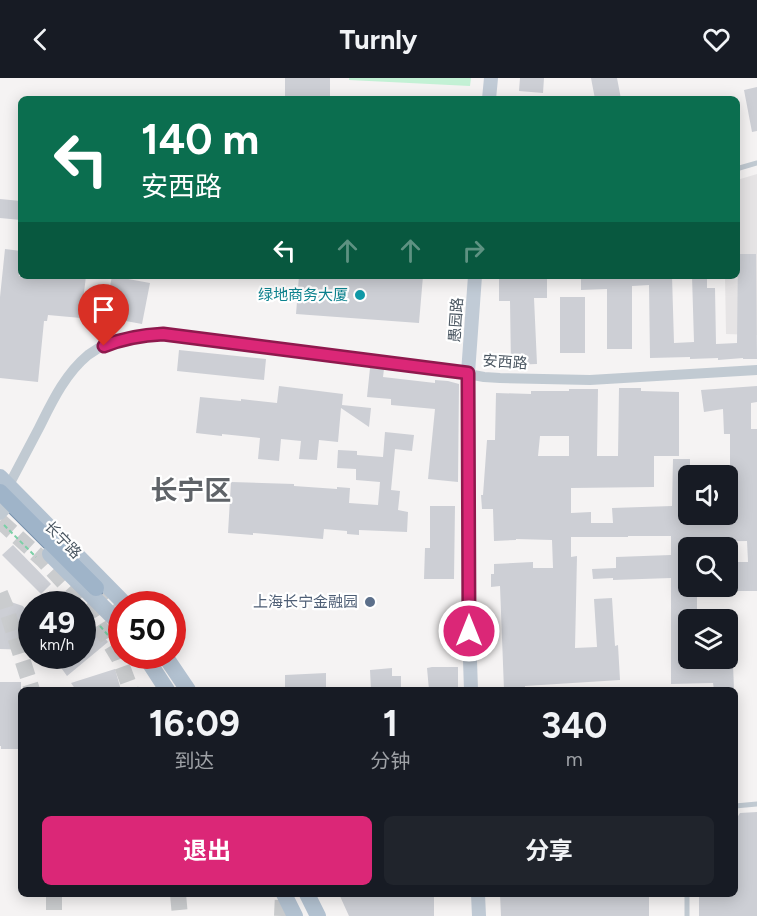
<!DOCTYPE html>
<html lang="zh">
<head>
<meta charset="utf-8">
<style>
	:root { --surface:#171b24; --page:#20242c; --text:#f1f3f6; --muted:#9ea1a6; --accent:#db2777 }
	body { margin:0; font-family:Figtree,"Noto Sans SC",sans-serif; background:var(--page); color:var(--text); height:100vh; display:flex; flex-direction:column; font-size:22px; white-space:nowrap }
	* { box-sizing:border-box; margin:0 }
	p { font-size:20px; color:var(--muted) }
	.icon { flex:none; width:33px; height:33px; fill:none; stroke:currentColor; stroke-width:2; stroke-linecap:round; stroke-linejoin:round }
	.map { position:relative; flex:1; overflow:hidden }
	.details { position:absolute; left:18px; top:609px; width:720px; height:210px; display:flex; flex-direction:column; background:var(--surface); border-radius:9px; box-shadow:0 3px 15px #0003 }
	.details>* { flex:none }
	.top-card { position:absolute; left:18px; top:18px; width:722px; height:183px; border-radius:9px; box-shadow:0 3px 15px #0003; background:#0b6e4f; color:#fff; overflow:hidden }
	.fabs { position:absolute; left:678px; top:387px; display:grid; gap:12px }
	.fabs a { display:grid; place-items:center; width:60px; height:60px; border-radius:9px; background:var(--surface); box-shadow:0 3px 15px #0003; font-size:30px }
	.speed { position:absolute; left:18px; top:513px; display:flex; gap:12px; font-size:30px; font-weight:700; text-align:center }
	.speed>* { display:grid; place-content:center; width:78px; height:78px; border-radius:50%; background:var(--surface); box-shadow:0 3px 15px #0003; line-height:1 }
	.speed small { font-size:15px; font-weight:400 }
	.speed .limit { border:9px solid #d22; background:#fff; color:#111 }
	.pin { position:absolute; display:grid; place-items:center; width:51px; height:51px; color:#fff; margin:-62px -26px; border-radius:50% 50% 50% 0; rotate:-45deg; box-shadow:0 0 6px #0007 }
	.pin .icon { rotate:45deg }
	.me { position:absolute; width:66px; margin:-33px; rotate:0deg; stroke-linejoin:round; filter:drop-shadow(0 0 4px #0008) }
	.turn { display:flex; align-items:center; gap:21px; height:126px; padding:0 24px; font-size:27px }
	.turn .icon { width:78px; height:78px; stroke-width:2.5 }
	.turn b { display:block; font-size:42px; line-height:51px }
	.lanes { display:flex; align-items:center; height:57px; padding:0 24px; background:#0003; justify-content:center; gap:30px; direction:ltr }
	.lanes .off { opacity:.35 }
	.eta { display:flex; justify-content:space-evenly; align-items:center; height:102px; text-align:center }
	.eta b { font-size:36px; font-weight:700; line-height:42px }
	.cta { display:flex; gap:12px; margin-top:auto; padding:12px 24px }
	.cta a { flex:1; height:69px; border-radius:9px; background:var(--accent); color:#fff; font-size:24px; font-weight:700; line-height:69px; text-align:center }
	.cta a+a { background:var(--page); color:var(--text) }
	header { display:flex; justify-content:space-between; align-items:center; height:78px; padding:0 24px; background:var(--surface); font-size:27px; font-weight:700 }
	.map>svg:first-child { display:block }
	.education { fill:#e6e4e5 }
	.green { fill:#c3f1d5 }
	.building { fill:#cdcfd5; fill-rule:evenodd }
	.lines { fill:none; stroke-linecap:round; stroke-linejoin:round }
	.trunk-tunnel { stroke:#caccce; stroke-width:16; stroke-dasharray:16 8; stroke-linecap:butt }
	.trunk-casing { stroke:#7690ad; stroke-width:18 }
	.path { stroke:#7ad0a6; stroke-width:2; stroke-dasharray:4.5 3; stroke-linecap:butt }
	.service { stroke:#c1cad2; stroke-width:5 }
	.minor { stroke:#c1cad2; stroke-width:10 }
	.tertiary { stroke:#c1cad2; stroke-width:12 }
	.secondary { stroke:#c1cbd6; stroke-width:14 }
	.primary { stroke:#b3c2d1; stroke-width:16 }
	.trunk { stroke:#9fb4c9; stroke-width:16 }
	.route-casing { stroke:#8e194d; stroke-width:15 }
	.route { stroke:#db2777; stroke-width:10 }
	.culture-dot { fill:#0f9aa8; stroke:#fff; stroke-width:2 }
	.service-dot { fill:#5c6f8a; stroke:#fff; stroke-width:2 }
	.labels { text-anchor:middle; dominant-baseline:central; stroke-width:4.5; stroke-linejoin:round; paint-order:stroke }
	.culture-label { font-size:15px; fill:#0d838f; stroke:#fff; text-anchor:end }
	.street-label { font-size:15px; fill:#4a5661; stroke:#fff }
	.service-label { font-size:15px; fill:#4e5e75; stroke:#fff; text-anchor:end }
	.town-label { font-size:27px; font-weight:bold; fill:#5f6368; stroke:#fff }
</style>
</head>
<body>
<header><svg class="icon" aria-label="back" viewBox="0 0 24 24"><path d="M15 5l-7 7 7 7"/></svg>Turnly<svg class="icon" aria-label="heart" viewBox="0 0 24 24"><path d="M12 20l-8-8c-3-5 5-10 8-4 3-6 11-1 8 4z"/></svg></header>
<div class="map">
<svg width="757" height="838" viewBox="0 0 757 838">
	<rect width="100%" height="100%" fill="#f5f3f3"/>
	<path class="education" d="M757,96V257L726,256L725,198H736L737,102Z"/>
	<path class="green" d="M349,0H471L470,8L349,2Z"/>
	<path class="building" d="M285,0H330V21H285Z
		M520,0H544L543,15L519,13Z
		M591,0H617L621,21H595Z
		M757,9V53L752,54L744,12Z
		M0,121L21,123V142L0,140Z
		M5,171L21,173L19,198H86L81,240L48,237L47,243H44L38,304L0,300V219Z
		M738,176H756L757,281H743V280L718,282V280L690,281V279L650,280L649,207L632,208V271H607V211L581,212V198H672L674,265L694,264L692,198H707V210H715L716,266L737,265Z
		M112,198L150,205L142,246L104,239Z
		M299,198H423L419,245L296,236Z
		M499,198H547V220H534L537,286L511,287L510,223H499Z
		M560,219H585V275H560Z
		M179,272L266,281L264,302L177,293Z
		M370,290L384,291L383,299L435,305V302L448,303L459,306L458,404L428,401L435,331L391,327V321L367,319Z
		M279,308L343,316L342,327L371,330L369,349L341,330L338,364L319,362L317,382L299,381L301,363L281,361L279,383L258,381L260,360L222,356V358L196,355L200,319L241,323V321L277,325Z
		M757,308V324L751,325V351H757V513H728V484H748L747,463L695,464V470H688V508H697V533L724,532L725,542H688V580H731V586H733L734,612H714L713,605L671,606V500L613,502V500L593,501L592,491L616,490V479L671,477V458H628V459H571V479L577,478L575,570L597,569L594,521L612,520L615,568L618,567L620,602L525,608V612H504L500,508L491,509V496H494V486L533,484V490H553L552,462L516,461V462L494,463L493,431H482L481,417H483L487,362H495L496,315L531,316V313H569V311H598L597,378H618L619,310H641V313L679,314V378H654V409L571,410V435L591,434V445H613L612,430L672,428L673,381H690V398H688V438L730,437V356H724L723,331L704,334L701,312ZM540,358H569V378H538Z
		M385,354L414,357L412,373L395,371L391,412L400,413L398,432L408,434L407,454L359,452V457L347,456V453L324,451L323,461L253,455V457L228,455L231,404L294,406V408L337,411V409L350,410L349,425L378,427L380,404L356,402V391L337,390L338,372L357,373V377L383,379Z
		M430,428H455L454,501H424L425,470H430Z
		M13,467L51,506L41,516L2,477Z
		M0,523H8L23,528L25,531H32V572L0,571Z
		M82,531L108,564L67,598L57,584L66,578H82Z
		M432,589H458V612H429L427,590Z
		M392,590V598H401V612H371L370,592Z
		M115,591L121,612H76L71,605Z
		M326,595V612H285V597Z
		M0,604H21V671H1V668H0Z
		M757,734V838H699V816H735V743L740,735Z
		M339,816H434V838H349Z
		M500,816H649V838H501Z"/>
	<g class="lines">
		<path class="trunk-tunnel" d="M0,443L43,482L91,534L119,580L131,612
			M96,510L109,523L122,539
			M0,515L5,527L32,612
			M54,816V838
			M178,816L180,838
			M282,838L283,816"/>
		<g class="trunk-casing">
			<path id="trunk" d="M0,414L96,510"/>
		</g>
		<path class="path" d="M4,447L36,479
			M100,548L122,573
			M126,578L132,585"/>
		<path class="service" d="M736,91L757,85
			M735,728L757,726
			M687,816V838"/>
		<path class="minor" d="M9,407C19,388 29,369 39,350C52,324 65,296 88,277C114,257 149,255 181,257L452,293L484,299L500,300L590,302L757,292"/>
		<path class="tertiary" d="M0,436L5,431L8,416"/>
		<path class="secondary" d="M489,21L491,0
			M471,612L469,553L468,295L475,198
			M478,816L479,838"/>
		<path class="primary" d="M0,399L125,526
			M50,476L122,548
			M145,578L167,612
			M165,578L188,612
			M284,816L295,838
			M307,816L318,838"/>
		<use href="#trunk" class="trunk"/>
	</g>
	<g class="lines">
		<g class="route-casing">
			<path id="route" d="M104,268C124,260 142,257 163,256L468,295L469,553"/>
		</g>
		<use href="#route" class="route"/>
	</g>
	<circle class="culture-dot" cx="360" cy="217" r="6"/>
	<circle class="service-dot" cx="370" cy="524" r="6"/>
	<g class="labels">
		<g class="culture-label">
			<text x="348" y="217">绿地商务大厦</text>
		</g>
		<g class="street-label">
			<text transform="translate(456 242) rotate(-86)">愚园路</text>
			<text transform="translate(505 284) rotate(4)">安西路</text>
			<text transform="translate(63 462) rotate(46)">长宁路</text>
		</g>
		<g class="service-label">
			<text x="358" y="524">上海长宁金融园</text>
		</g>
		<g class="town-label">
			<text x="191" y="412">长宁区</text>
		</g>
	</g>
</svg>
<div class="fabs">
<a><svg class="icon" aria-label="sound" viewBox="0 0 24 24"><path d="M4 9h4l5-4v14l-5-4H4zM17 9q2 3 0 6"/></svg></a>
<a><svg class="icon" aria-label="search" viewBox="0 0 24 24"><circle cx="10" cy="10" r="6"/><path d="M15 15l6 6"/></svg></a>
<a><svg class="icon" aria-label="layers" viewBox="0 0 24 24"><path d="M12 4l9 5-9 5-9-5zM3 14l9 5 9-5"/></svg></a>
</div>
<div class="speed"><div>49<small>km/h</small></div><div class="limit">50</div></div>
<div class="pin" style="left:104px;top:268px;background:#d93025"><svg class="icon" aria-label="arrive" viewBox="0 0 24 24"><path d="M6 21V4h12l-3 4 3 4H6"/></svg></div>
<svg class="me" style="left:469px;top:553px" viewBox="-20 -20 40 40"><circle r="17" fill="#db2777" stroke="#fff" stroke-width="3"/><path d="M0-11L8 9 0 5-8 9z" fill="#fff"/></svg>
<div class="top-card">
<div class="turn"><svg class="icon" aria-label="left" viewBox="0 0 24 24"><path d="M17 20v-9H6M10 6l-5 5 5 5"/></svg><div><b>140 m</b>安西路</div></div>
<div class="lanes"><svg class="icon" aria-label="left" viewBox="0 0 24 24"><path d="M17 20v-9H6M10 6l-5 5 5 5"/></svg><svg class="icon off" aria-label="ahead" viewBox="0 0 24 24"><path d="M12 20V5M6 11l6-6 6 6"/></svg><svg class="icon off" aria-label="ahead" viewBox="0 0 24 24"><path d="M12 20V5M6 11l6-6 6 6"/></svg><svg class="icon off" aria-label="right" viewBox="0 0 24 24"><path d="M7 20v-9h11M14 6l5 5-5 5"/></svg></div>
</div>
<section class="details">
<div class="eta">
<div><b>16:09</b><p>到达</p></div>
<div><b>1</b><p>分钟</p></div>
<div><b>340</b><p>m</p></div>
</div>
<div class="cta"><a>退出</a><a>分享</a></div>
</section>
</div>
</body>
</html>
